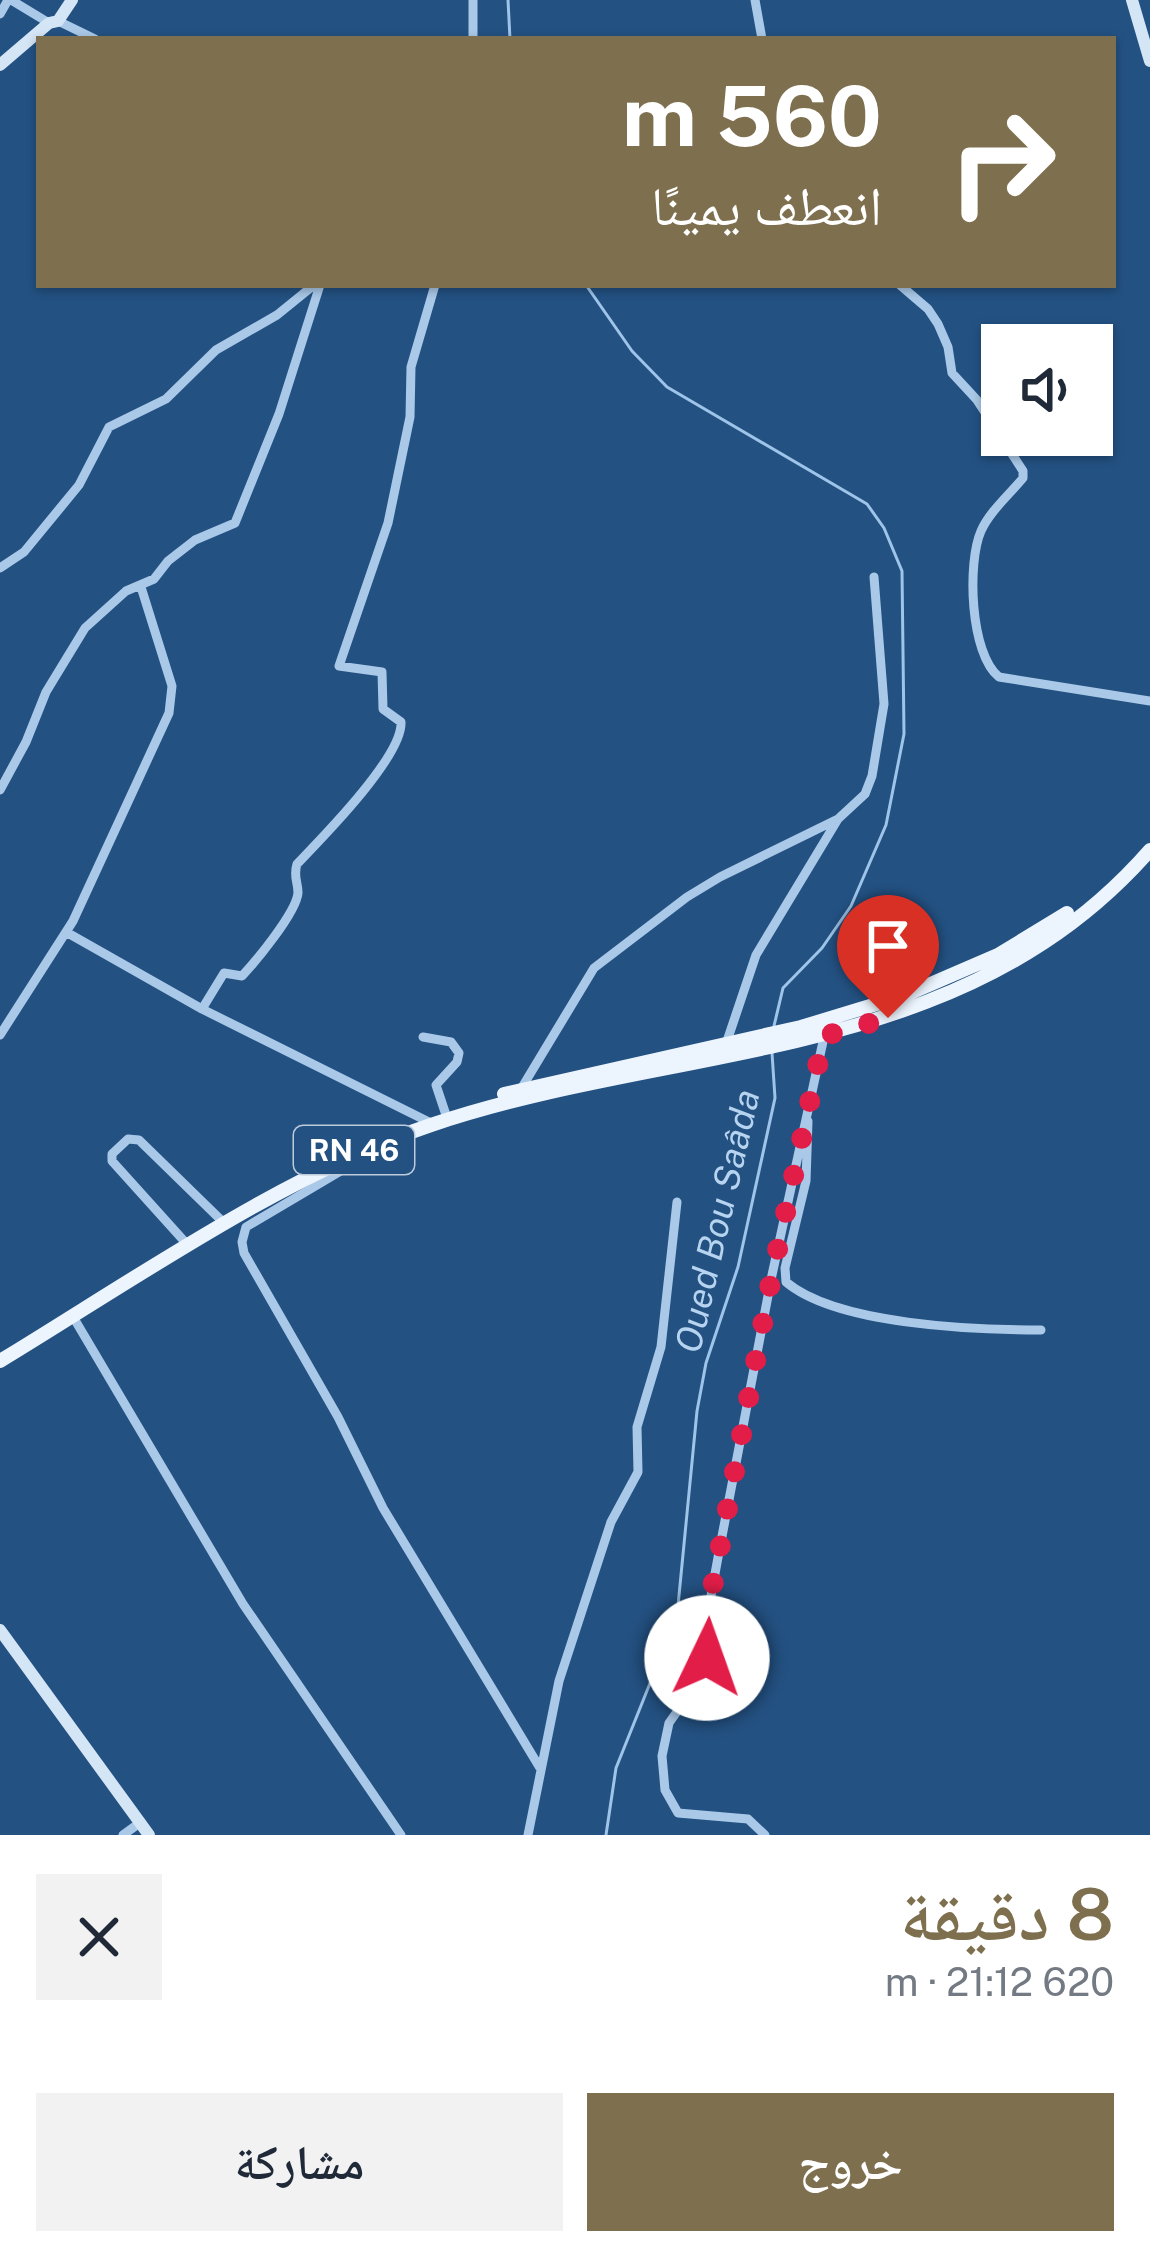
<!DOCTYPE html>
<html lang="ar">
<head>
<meta charset="utf-8">
<style>
	:root { --surface:#fff; --page:#f2f2f3; --text:#1f2937; --muted:#747a83; --accent:#7e704f }
	body { margin:0; font-family:"Public Sans","Noto Naskh Arabic",sans-serif; background:var(--page); color:var(--text); direction:rtl; height:100vh; display:flex; flex-direction:column; font-size:45px; white-space:nowrap }
	* { box-sizing:border-box; margin:0 }
	p { font-size:39px; color:var(--muted) }
	.icon { flex:none; width:66px; height:66px; fill:none; stroke:currentColor; stroke-width:2; stroke-linecap:round; stroke-linejoin:round }
	.map { position:relative; height:1835px; overflow:hidden; direction:ltr }
	.drawer { display:flex; flex-direction:column; background:var(--surface); flex:1 }
	.drawer>* { flex:none }
	.guide { position:absolute; left:36px; top:36px; width:1080px; height:252px; border-radius:0px; box-shadow:0 3px 9px #0004; direction:rtl; background:#7e704f; color:#fff; overflow:hidden }
	.fabs { position:absolute; left:981px; top:324px; display:grid; gap:24px }
	.fabs a { display:grid; place-items:center; width:132px; height:132px; border-radius:0px; background:var(--surface); box-shadow:0 3px 9px #0004; font-size:60px }
	.pin { position:absolute; display:grid; place-items:center; width:102px; height:102px; color:#fff; margin:-123px -51px; border-radius:50% 50% 50% 0; rotate:-45deg; box-shadow:0 0 12px #0007 }
	.pin .icon { rotate:45deg }
	.me { position:absolute; width:132px; margin:-66px; rotate:3deg; stroke-linejoin:round; filter:drop-shadow(0 0 9px #0008) }
	.turn { display:flex; align-items:center; gap:42px; height:252px; padding:0 36px; font-size:54px }
	.turn .icon { width:156px; height:156px; stroke-width:2.5 }
	.turn b { display:block; font-size:84px; line-height:102px }
	.round { display:grid; place-items:center; flex:none; width:126px; height:126px; border-radius:0px; background:var(--page) }
	.head { display:flex; align-items:center; justify-content:space-between; height:204px; padding:0 36px }
	h1 { font-size:72px; font-weight:600; line-height:90px; color:var(--accent) }
	.action { display:flex; gap:24px; margin-top:auto; padding:24px 36px }
	.action a { flex:1; height:138px; border-radius:0px; background:var(--accent); color:#fff; font-size:48px; font-weight:600; line-height:138px; text-align:center }
	.action a+a { background:var(--page); color:var(--text) }
	.map>svg:first-child { display:block }
	.lines { fill:none; stroke-linecap:round; stroke-linejoin:round }
	.stream { stroke:#9ec4e9; stroke-width:3 }
	.minor { stroke:#aac9e8; stroke-width:9 }
	.secondary { stroke:#d4e5f6; stroke-width:12 }
	.primary { stroke:#ecf4fd; stroke-width:14 }
	.route { stroke:#e11d48; stroke-width:21; stroke-dasharray:0 37.8 }
	.labels { text-anchor:middle; dominant-baseline:central; stroke-width:12; stroke-linejoin:round; paint-order:stroke }
	.shield { fill:#235182; stroke:#bdcbda; stroke-width:3 }
	.shield-label { font-size:30px; font-weight:bold; fill:#fff }
	.water-label { font-size:36px; font-style:italic; fill:#b6d3ef; stroke:#235182 }
</style>
</head>
<body>
<div class="map">
<svg width="1150" height="1835" viewBox="0 0 1150 1835">
	<rect width="100%" height="100%" fill="#235182"/>
	<g class="lines">
		<path class="stream" d="M508,0L510,39
			M586,285L632,351L667,387L867,504L884,528L902,571L904,734L886,825L851,906L822,948L783,988L774,1026
			M606,1835L616,1768L677,1616L697,1411L706,1363L738,1267L775,1098L772,1053"/>
		<path class="minor" d="M11,0L49,23
			M473,0V39
			M755,0L762,39
			M0,14L8,0
			M58,21L95,39
			M900,285L928,309L938,324L948,347L952,373L977,400L1023,471V478C1010,494 990,511 981,531C967,563 970,654 999,677L1150,701
			M0,568L24,552L79,485L109,427L166,399L216,350L277,315L314,285
			M0,790L26,742L46,692L85,628L126,591L154,579L168,561L195,540L235,523L279,414L320,285
			M66,932L202,1009L433,1124
			M202,1009L224,973L242,976C256,961 296,913 298,893C298,881 293,877 297,864C323,837 403,756 401,722L383,709L382,672L339,666L388,523L410,417L411,367L435,285
			M0,1035L73,921L169,713L172,686L141,587
			M423,1037L451,1042L459,1053L457,1062L436,1085L445,1112
			M726,1044L756,955L838,819
			M521,1089L594,968L687,897L720,877L838,819L865,794L872,776L884,704L874,577
			M808,1121L806,1181L785,1268L786,1282C837,1325 975,1330 1041,1330
			M373,1152L246,1227L242,1242L244,1253L338,1417L383,1508L540,1768
			M185,1242L112,1161V1154L128,1139L139,1140L222,1221
			M72,1315L243,1604L401,1835
			M123,1835L141,1822
			M528,1835L559,1681L611,1522L638,1472L637,1427L661,1347L677,1202
			M765,1835L748,1819L678,1813L665,1790L662,1756L669,1723L703,1675L707,1658L705,1628L719,1552L772,1275L824,1037"/>
		<path class="secondary" d="M1132,0L1150,61
			M0,65L49,23L58,21L72,0
			M0,1630L149,1835"/>
		<path class="primary" d="M504,1094L801,1027L903,996L998,955L1067,913
			M0,1361C132,1281 285,1174 431,1125C679,1041 961,1066 1150,850"/>
	</g>
	<g class="lines">
		<path class="route" d="M707,1658L705,1628L712,1590L772,1275L824,1036L888,1018"/>
	</g>
	<g class="labels">
		<rect class="shield" x="294" y="1126" width="120" height="48" rx="9"/>
		<g class="shield-label">
			<text x="354" y="1150">RN 46</text>
		</g>
		<g class="water-label">
			<text transform="translate(717 1221) rotate(-77)">Oued Bou Saâda</text>
		</g>
	</g>
</svg>
<div class="fabs">
<a><svg class="icon" aria-label="sound" viewBox="0 0 24 24"><path d="M4 9h4l5-4v14l-5-4H4zM17 9q2 3 0 6"/></svg></a>
</div>
<div class="pin" style="left:888px;top:1018px;background:#d93025"><svg class="icon" aria-label="arrive" viewBox="0 0 24 24"><path d="M6 21V4h12l-3 4 3 4H6"/></svg></div>
<svg class="me" style="left:707px;top:1658px" viewBox="-20 -20 40 40"><circle r="19" fill="#fff"/><path d="M0-13L10 11 0 6-10 11z" fill="#e11d48"/></svg>
<div class="guide">
<div class="turn"><svg class="icon" aria-label="right" viewBox="0 0 24 24"><path d="M7 20v-9h11M14 6l5 5-5 5"/></svg><div><b>560 m</b>انعطف يمينًا</div></div>
</div>
</div>
<section class="drawer">
<div class="head"><div><h1>8 دقيقة</h1><p>620 m · 21:12</p></div><a class="round"><svg class="icon" aria-label="close" viewBox="0 0 24 24"><path d="M6 6l12 12M18 6L6 18"/></svg></a></div>
<div class="action"><a>خروج</a><a>مشاركة</a></div>
</section>
</body>
</html>
